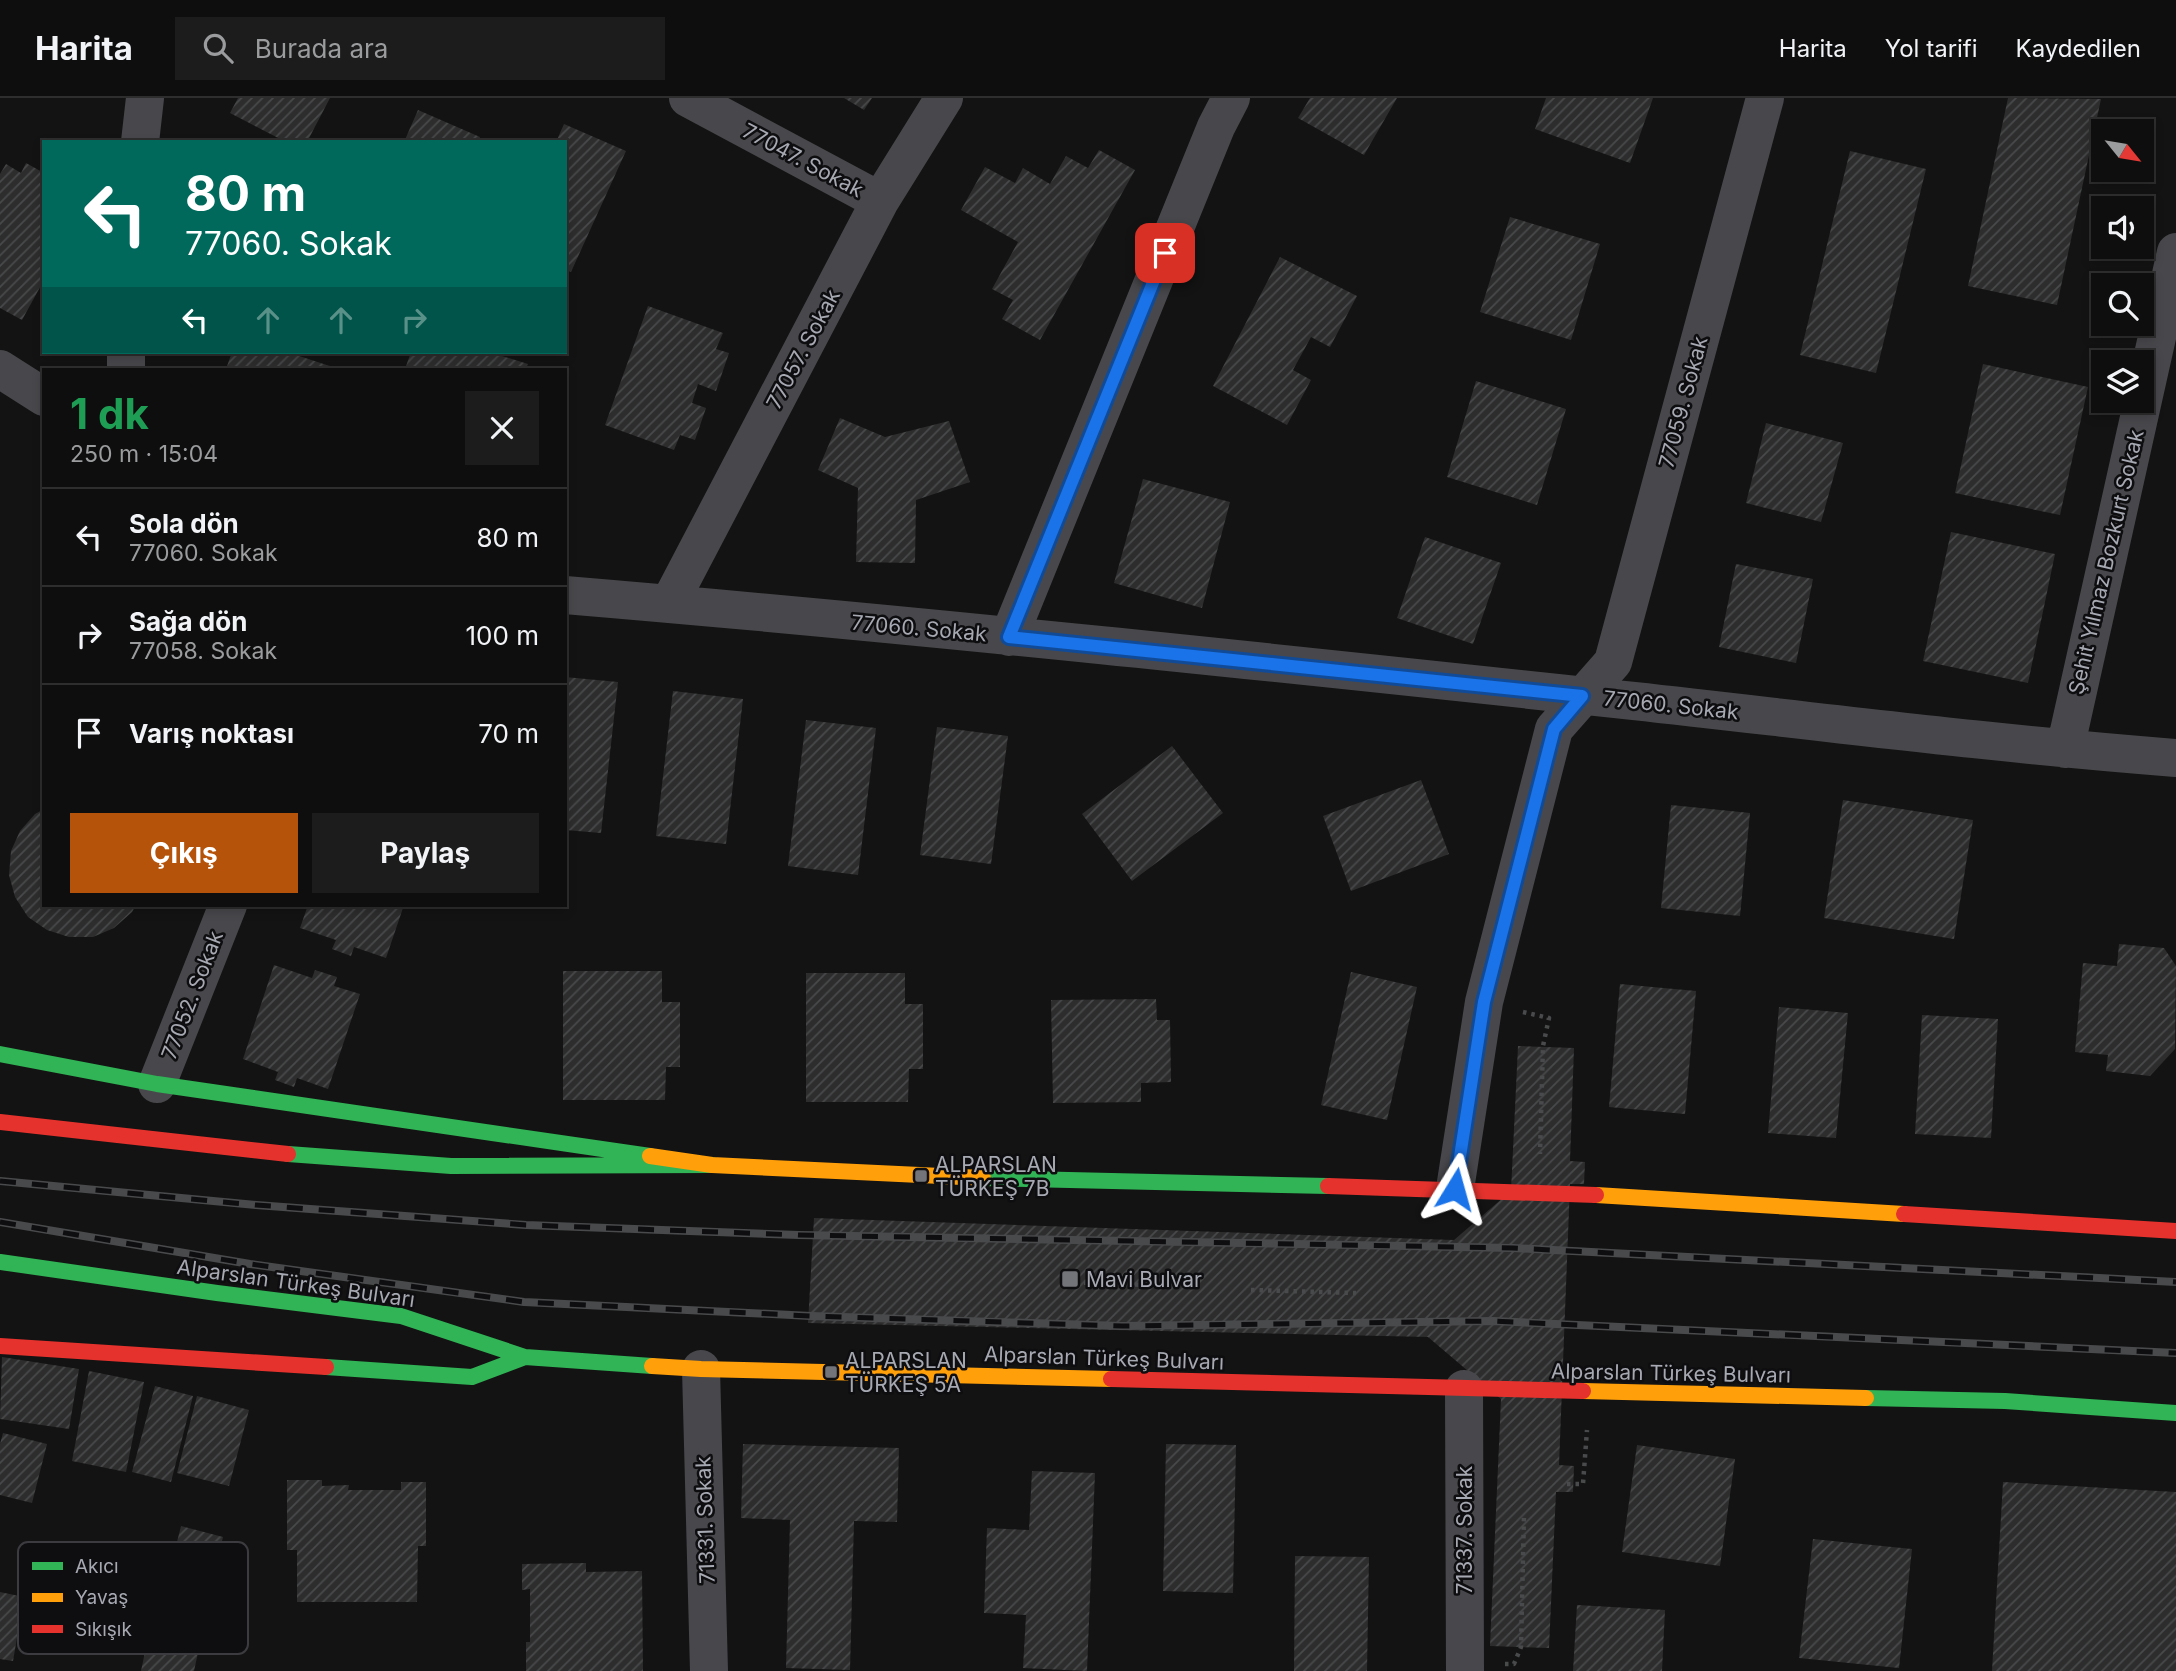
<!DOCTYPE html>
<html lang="tr">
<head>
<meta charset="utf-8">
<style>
	:root { --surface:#0e0e0e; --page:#1c1c1c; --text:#f1f3f6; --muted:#9b9c9e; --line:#2e2e2e; --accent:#b45309 }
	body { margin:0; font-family:Inter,sans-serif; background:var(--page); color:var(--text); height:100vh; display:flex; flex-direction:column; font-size:26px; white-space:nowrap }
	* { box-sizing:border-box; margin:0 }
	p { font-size:23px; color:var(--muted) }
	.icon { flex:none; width:38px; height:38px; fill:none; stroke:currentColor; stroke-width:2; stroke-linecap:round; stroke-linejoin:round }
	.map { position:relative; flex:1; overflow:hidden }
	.side { position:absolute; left:42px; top:270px; width:525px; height:539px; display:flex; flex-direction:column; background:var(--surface); border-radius:0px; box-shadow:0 4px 10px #0003,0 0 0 2px var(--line) }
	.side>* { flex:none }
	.banner { position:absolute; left:42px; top:42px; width:525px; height:214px; border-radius:0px; box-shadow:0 4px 10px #0003,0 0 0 2px var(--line); background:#00695c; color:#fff; overflow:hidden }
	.needle { width:46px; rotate:120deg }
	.tools { position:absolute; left:2091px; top:21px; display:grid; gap:14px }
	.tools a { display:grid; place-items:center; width:63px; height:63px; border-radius:0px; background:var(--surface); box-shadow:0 4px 10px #0003,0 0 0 2px var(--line); font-size:35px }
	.pin { position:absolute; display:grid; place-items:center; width:60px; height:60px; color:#fff; margin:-30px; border-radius:14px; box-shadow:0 4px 10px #0006 }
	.me { position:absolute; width:77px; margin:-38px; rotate:8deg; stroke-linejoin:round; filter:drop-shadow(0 0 5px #0008) }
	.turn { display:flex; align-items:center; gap:24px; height:147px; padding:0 28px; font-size:32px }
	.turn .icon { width:91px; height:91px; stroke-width:2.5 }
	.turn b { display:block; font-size:49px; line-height:60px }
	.lanes { display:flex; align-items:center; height:66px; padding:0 28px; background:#0003; justify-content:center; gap:35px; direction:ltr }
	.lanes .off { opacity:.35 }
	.round { display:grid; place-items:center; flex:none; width:74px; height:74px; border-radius:0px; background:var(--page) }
	.summary { display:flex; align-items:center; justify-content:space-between; height:119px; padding:0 28px }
	h1 { font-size:42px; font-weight:700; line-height:52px; color:#1e9e55 }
	.cta { display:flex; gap:14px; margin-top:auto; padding:14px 28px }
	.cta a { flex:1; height:80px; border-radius:0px; background:var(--accent); color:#fff; font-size:28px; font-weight:700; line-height:80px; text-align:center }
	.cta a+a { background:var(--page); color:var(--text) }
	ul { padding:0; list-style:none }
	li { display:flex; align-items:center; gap:21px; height:98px; padding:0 28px; border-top:2px solid var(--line) }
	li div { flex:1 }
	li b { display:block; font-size:26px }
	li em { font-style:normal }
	header { display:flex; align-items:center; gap:42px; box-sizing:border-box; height:98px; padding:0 35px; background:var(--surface); border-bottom:2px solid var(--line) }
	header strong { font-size:33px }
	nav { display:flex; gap:38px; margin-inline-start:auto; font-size:24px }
	.search { width:490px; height:63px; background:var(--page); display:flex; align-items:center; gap:18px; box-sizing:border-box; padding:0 24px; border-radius:0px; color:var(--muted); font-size:26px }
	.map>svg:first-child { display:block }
	.building { fill:url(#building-hatch) }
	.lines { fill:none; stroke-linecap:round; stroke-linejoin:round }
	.path { stroke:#494a4c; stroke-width:4.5; stroke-dasharray:3.5 5; stroke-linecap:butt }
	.street { stroke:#48484c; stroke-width:38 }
	.fast { stroke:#30b455; stroke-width:16 }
	.slow { stroke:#ff9f0a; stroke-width:16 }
	.jam { stroke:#e5322d; stroke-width:16 }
	.rail-casing { stroke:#494a4c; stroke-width:8 }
	.rail { stroke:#0e0d0f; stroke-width:5; stroke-dasharray:16; stroke-linecap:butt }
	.route-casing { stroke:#114b97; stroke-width:18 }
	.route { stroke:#1a73e8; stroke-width:12 }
	.poi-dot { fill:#73747a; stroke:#0e0d0f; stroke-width:2.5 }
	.labels { text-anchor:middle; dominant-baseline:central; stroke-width:5; stroke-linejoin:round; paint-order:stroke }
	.street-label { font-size:21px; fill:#a6a8b2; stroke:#0e0d0f }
	.poi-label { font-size:21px; fill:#a6a8b2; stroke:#0e0d0f; text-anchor:start }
	.key { fill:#0e0d0f; stroke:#3c3c40; stroke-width:2 }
	.key-label { font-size:19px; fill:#a6a8b2 }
</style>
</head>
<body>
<header>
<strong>Harita</strong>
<div class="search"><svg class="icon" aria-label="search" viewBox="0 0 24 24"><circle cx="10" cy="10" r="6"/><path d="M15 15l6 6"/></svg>Burada ara</div>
<nav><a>Harita</a><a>Yol tarifi</a><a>Kaydedilen</a></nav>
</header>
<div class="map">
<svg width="2176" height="1573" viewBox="0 0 2176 1573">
	<defs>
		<pattern id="building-hatch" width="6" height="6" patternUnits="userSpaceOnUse" patternTransform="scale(1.75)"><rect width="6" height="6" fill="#2d2d2e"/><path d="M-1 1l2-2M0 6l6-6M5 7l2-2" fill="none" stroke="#48494a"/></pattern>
	</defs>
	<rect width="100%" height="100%" fill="#131313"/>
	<path class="building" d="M238,0H330L307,44H286L230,15Z
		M844,0H872L864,12Z
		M1310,0H1397L1364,57L1298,20Z
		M1546,0H1653L1630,65L1535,31Z
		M2008,0L2101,1L2057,207L1968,188Z
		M418,12L480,39L478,44H404Z
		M564,26L626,53L571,174L565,172V44H556Z
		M1099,52L1135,72L1040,242L1002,221L1013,202L992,191L1018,144L961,112L985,69L1015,85L1023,70L1050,86L1066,58L1088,70Z
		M1850,53L1926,71L1876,275L1800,257Z
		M26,65L44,75V182L22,222L0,210V76L6,66L21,75Z
		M1510,119L1600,146L1571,242L1480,214Z
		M1280,159L1357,198L1330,249L1311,239L1293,272L1311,282L1287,327L1213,288Z
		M648,208L723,235L716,251L729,255L716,293L698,286L692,305L706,310L695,342L680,337L674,352L605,327Z
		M232,254H287L339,271H226Z
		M411,254H489L528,266L526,271H405Z
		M1983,266L2088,289L2060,417L1955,395Z
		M1476,283L1566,311L1537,407L1447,379Z
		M840,320L885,339L949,323L970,384L916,402L915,465L856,464L858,390L818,372Z
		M1766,325L1843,345L1821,424L1746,405Z
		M1143,381L1230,404L1202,510L1114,485Z
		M1951,434L2055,456L2028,585L1923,563Z
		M1425,439L1501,465L1473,546L1397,520Z
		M1736,466L1813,481L1796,565L1719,549Z
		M565,579L618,584L601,735L565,732Z
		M673,593L743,601L726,746L656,738Z
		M806,622L876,630L858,777L788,768Z
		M937,629L1008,638L991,766L920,757Z
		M1172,648L1223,715L1132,783L1082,716Z
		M1421,682L1449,756L1351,793L1323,718Z
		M1843,702L1973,722L1954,841L1824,820Z
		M1671,707L1750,715L1740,818L1661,810Z
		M44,711V807H136L132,814L114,830L93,839H69L47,832L28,819L15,799L9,777L11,753L20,733L35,716Z
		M308,807H404L386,860L354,849L351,858L332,851L336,842L300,830Z
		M2119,846L2164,850L2176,868L2175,951L2150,978L2106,973L2108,957L2075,954L2083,865L2117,868Z
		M274,867L312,880L315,872L337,879L334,888L360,896L328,991L297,980L294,989L275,982L278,974L243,961Z
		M563,873H662V904H680V969H666L665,1002H563Z
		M1351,874L1417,889L1387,1022L1321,1007Z
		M806,875H905V906H923V971H909L908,1004H806Z
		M1620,886L1696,893L1685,1016L1609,1009Z
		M1156,901L1157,922H1170L1171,984L1141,985V1004L1053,1005L1051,902Z
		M1779,909L1848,915L1836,1040L1768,1035Z
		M1922,917L1998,921L1991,1040L1915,1036Z
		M1518,948L1574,950L1570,1063L1585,1064L1584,1086H1570L1559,1367L1574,1368L1573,1394H1556L1549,1550L1490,1548L1501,1301L1428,1239L808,1225L814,1120L1454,1142L1511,1093Z
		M2,1259L79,1271L69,1331L0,1321Z
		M89,1273L144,1284L126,1374L72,1363Z
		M155,1288L193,1298L171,1384L132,1374Z
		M197,1298L249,1312L229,1388L177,1375Z
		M3,1335L47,1346L32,1405L0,1397V1346Z
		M743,1346L899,1350L897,1424L854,1423L850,1572L786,1570L790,1422L741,1420Z
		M1166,1346L1236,1347L1233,1495L1163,1493Z
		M1637,1347L1735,1361L1720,1468L1622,1454Z
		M1032,1373L1095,1375L1087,1573L1023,1570L1026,1517L984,1515L987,1430L1029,1432Z
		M287,1382H322V1388L349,1387L348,1392H401V1384H426V1448H418L417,1504H297V1452H287Z
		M2003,1384L2176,1394V1573H1992Z
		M181,1428L223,1439L206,1511L163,1500Z
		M1813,1441L1912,1451L1899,1570L1799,1560Z
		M1295,1458L1369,1459L1367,1573H1294Z
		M586,1465V1474L642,1473L643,1573H526V1544H530V1491L522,1492V1466Z
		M0,1494L24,1499L13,1563L0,1561Z
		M1577,1507L1665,1512L1662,1573H1573Z
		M153,1516L204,1527L194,1573H141Z"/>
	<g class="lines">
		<path class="path" d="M1523,914L1549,920L1543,948L1540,1056
			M1067,1184L1172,1188
			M1251,1192L1356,1195
			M1567,1386H1583L1587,1332
			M1505,1566H1514L1521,1549L1524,1416"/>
		<path class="street" d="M688,0L880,103
			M140,44L145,0
			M126,254V271
			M0,271L44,299
			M565,497C922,527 1278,565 1634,603C1815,623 1995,646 2176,660
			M669,506L880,103L944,0
			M1009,539L1216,29L1231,0
			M2065,651L2176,154
			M157,986L228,807
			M1455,1091L1484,904L1554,631L1613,564L1765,0
			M701,1271L709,1573
			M1464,1291L1465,1573"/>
		<path class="fast" d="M0,956L157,986L650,1058
			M288,1056L451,1068L712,1067
			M983,1080L1328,1088
			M0,1164L217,1195L401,1218L525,1259
			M326,1269L472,1279L525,1259L652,1268
			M1866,1300L2005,1303L2176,1315"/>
		<path class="slow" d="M650,1058L712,1067L983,1080
			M1596,1097L1904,1116
			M652,1268L701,1271L1111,1281
			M1583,1293L1866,1300"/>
		<path class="jam" d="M0,1024L288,1056
			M1328,1088L1596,1097
			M1904,1116L2176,1133
			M0,1248L326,1269
			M1111,1281L1583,1293"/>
		<g class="rail-casing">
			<path id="rail" d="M0,1083L256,1107L526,1127L799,1137L1513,1150L2176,1184
				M0,1124L250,1166L524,1204L811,1218L1122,1228L1493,1223L2176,1255"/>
		</g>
		<use href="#rail" class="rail"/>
	</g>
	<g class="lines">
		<g class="route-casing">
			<path id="route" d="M1165,155L1009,539L1582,598L1554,631L1484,904L1455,1091"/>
		</g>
		<use href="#route" class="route"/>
	</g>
	<g class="poi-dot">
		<rect x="914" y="1071" width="14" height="14" rx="3.5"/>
		<rect x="1061" y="1172" width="18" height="18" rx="3.5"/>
		<rect x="824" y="1267" width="14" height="14" rx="3.5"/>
	</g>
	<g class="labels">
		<g class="street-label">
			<text transform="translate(803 62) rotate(28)">77047. Sokak</text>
			<text transform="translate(803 251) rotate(-62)">77057. Sokak</text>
			<text transform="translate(1683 304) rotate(-75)">77059. Sokak</text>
			<text transform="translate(2106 464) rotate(-77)">Şehit Yılmaz Bozkurt Sokak</text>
			<text transform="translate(919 530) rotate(5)">77060. Sokak</text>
			<text transform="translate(1671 607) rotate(6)">77060. Sokak</text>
			<text transform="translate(192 897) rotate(-69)">77052. Sokak</text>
			<text transform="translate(296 1185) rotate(8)">Alparslan Türkeş Bulvarı</text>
			<text transform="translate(1104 1260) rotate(2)">Alparslan Türkeş Bulvarı</text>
			<text transform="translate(1671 1275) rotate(1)">Alparslan Türkeş Bulvarı</text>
			<text transform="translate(705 1422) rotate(-92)">71331. Sokak</text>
			<text transform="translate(1464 1432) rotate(-90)">71337. Sokak</text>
		</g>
		<g class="poi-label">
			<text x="935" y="1066">ALPARSLAN<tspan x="935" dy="24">TÜRKEŞ 7B</tspan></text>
			<text x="1086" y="1181">Mavi Bulvar</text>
			<text x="845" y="1262">ALPARSLAN<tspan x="845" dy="24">TÜRKEŞ 5A</tspan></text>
		</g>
	</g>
	<rect x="18" y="1444" width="230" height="112" rx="10" class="key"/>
	<rect x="32" y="1464" width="31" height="8" fill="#30b455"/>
	<rect x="32" y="1495" width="31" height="9" fill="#ff9f0a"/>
	<rect x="32" y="1527" width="31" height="8" fill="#e5322d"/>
	<g class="key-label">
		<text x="75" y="1475">Akıcı</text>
		<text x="75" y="1506">Yavaş</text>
		<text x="75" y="1538">Sıkışık</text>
	</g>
</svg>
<div class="tools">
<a><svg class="needle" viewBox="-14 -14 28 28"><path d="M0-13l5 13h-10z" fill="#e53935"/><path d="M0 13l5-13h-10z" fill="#9b9c9e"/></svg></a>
<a><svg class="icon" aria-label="sound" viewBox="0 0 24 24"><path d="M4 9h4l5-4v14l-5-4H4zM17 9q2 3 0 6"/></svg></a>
<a><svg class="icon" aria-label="search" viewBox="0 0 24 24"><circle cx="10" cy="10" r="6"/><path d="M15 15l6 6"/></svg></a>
<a><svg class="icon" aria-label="layers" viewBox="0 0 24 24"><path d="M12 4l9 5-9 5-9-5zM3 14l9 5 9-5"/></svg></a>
</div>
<div class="pin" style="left:1165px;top:155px;background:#d93025"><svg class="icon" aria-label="arrive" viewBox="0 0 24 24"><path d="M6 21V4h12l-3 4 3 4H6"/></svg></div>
<svg class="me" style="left:1455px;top:1091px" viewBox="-20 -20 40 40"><path d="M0-17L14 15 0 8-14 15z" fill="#1a73e8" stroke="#fff" stroke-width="4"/></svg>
<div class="banner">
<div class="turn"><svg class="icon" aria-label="left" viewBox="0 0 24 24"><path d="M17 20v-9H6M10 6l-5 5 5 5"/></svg><div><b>80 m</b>77060. Sokak</div></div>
<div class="lanes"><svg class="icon" aria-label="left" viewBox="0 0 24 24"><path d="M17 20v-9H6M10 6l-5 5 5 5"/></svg><svg class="icon off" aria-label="ahead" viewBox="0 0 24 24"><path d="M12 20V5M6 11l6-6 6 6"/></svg><svg class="icon off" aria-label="ahead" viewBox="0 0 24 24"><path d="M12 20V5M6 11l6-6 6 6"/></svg><svg class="icon off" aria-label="right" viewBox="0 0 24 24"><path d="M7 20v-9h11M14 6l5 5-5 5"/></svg></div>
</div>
<section class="side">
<div class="summary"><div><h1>1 dk</h1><p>250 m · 15:04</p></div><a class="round"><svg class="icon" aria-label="close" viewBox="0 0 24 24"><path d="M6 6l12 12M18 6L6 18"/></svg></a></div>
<ul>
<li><svg class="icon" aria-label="left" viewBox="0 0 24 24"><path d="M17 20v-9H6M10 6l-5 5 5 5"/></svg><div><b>Sola dön</b><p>77060. Sokak</p></div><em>80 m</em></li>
<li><svg class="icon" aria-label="right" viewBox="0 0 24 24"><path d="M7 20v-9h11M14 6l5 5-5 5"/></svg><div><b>Sağa dön</b><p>77058. Sokak</p></div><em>100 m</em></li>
<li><svg class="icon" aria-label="arrive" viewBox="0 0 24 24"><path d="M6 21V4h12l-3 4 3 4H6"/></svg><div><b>Varış noktası</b></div><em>70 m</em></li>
</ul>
<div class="cta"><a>Çıkış</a><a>Paylaş</a></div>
</section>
</div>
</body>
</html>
